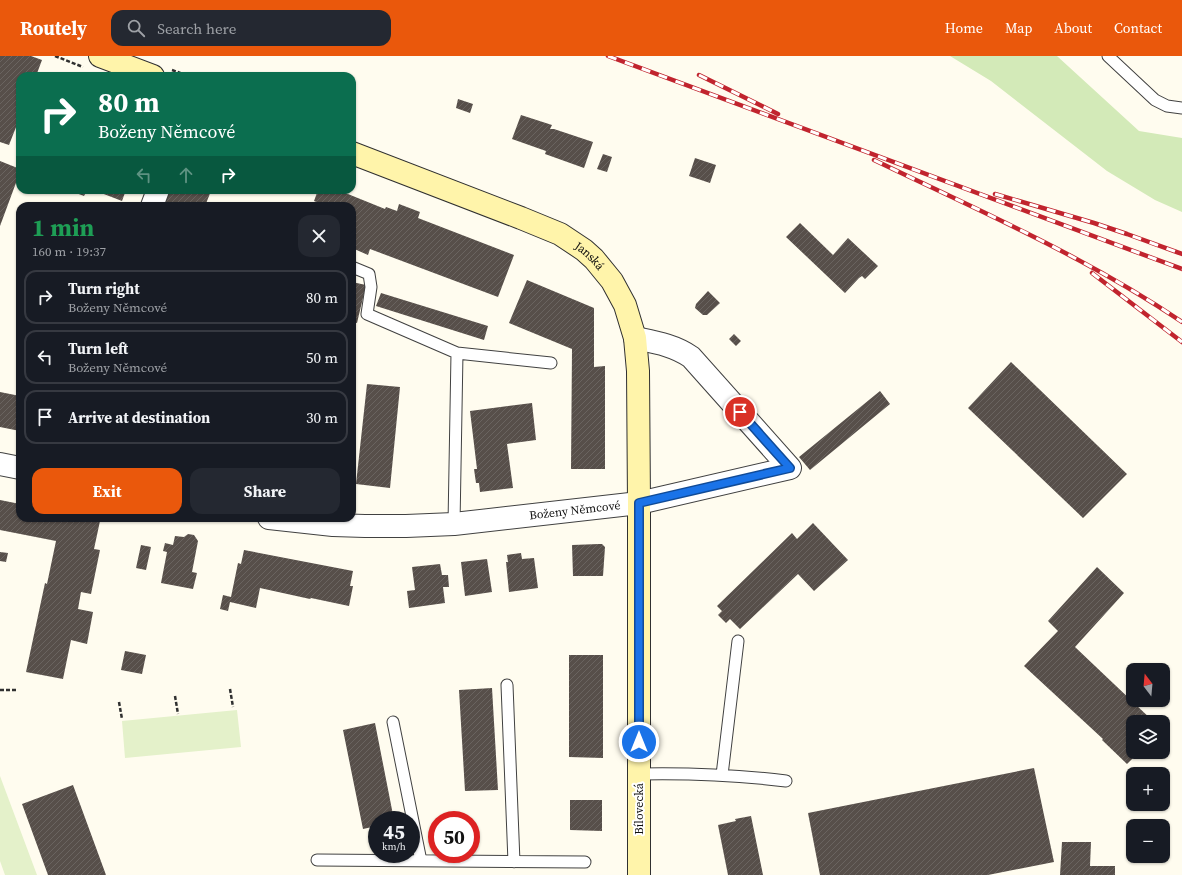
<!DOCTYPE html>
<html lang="en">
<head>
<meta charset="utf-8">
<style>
	:root { --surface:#171b24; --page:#242831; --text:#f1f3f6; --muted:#9ea1a6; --line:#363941; --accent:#ea580c }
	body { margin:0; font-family:"Source Serif 4",serif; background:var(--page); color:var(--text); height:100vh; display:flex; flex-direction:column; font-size:15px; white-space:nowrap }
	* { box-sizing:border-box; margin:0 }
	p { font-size:13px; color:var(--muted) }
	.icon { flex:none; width:22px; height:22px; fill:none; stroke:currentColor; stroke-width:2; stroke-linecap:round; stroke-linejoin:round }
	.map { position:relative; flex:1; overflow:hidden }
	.details { position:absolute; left:16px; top:146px; width:340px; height:320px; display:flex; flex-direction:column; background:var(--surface); border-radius:12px; box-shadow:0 1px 3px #0004 }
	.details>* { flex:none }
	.hud { position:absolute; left:16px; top:16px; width:340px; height:122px; border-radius:12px; box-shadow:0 1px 3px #0004; background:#0b6e4f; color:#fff; overflow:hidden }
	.needle { width:26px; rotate:344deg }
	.buttons { position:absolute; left:1126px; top:607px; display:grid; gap:8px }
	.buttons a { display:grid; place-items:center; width:44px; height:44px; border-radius:8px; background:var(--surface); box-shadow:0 1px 3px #0004; font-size:20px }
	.speed { position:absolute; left:368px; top:755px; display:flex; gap:8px; font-size:20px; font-weight:700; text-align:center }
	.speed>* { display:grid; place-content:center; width:52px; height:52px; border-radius:50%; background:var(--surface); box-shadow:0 1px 3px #0004; line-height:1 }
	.speed small { font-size:10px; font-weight:400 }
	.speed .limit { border:6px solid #d22; background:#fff; color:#111 }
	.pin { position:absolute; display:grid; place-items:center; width:34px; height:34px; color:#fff; margin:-17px; border:2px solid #fff; border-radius:50%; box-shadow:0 1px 4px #0007 }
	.me { position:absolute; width:44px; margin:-22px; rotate:0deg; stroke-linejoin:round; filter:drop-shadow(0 0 3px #0008) }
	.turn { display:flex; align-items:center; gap:14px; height:84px; padding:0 16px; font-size:18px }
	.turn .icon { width:52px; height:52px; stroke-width:2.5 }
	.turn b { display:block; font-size:28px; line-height:34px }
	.lanes { display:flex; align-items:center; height:38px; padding:0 16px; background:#0003; justify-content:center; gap:20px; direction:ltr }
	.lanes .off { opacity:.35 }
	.round { display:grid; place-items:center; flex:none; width:42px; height:42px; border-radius:12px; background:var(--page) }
	.headline { display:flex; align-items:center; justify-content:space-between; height:68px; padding:0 16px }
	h1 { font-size:24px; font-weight:700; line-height:30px; color:#1e9e55 }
	.cta { display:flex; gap:8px; margin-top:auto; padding:8px 16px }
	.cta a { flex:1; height:46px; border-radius:12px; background:var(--accent); color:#fff; font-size:16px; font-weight:700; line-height:46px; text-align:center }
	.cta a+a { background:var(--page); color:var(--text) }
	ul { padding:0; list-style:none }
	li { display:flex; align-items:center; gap:12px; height:54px; margin:0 8px 6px; padding:0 8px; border:2px solid var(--line); border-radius:12px }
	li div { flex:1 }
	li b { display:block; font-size:15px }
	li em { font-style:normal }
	header { display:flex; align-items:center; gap:24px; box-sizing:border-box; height:56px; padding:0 20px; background:var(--accent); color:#fff }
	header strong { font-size:19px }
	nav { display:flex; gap:22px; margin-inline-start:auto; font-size:14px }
	.search { width:280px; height:36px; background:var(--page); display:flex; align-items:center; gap:10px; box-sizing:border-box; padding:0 14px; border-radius:12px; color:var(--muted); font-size:15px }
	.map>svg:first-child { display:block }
	.grass { fill:#d3eab8 }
	.pitch { fill:#e4f1ca }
	.building { fill:url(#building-hatch) }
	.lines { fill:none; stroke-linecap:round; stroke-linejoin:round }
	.service-casing { stroke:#414141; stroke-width:13 }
	.minor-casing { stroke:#414141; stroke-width:24 }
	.secondary-casing { stroke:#303030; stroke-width:24 }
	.path { stroke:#303030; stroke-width:2.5; stroke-dasharray:4 2; stroke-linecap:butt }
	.service { stroke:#fff; stroke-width:11 }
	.minor { stroke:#fff; stroke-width:22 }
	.secondary { stroke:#fff4aa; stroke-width:22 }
	.rail-casing { stroke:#c1242e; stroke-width:4.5 }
	.rail { stroke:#fff; stroke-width:3; stroke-dasharray:9; stroke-linecap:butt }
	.route-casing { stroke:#114b97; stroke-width:10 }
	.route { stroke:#1a73e8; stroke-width:7 }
	.labels { text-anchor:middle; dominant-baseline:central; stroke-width:4; stroke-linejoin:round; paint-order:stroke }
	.street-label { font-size:12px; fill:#0e0e0e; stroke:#fff }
</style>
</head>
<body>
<header>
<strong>Routely</strong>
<div class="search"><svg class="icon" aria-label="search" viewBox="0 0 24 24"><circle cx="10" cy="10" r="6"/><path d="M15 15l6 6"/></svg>Search here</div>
<nav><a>Home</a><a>Map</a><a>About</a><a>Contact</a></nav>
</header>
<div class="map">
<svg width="1182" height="819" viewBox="0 0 1182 819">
	<defs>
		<pattern id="building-hatch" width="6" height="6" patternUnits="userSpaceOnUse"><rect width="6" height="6" fill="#574f4a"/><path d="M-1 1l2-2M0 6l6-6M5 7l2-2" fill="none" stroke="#6a6460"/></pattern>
	</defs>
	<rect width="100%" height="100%" fill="#fffcef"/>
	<path class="grass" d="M950,0H1057L1139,75L1182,82V156L1155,144L1107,115L991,25Z"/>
	<path class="pitch" d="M237,654L241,691L125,702L122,665Z
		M0,720L37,819H5L0,805Z"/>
	<path class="building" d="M0,0H31L42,4L36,20H20V61L9,89L0,86Z
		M458,43L473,48L470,57L456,52Z
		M521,59L552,69L550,73H554L593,86L584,112L545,98L546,95L512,83Z
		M603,98L612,101L607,116L597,113Z
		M695,102L716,109L710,127L689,120Z
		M0,105L20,113V116L0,170Z
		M68,134H87L84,140Z
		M97,134H126L122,145L96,135Z
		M170,134H208L211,135L205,150H167L164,149Z
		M318,134H338L385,153L386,151L397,155L399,148L420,156L418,162L514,199L498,241L370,193L368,199L352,192V150H320L321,148L314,145Z
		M800,167L833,199L848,182L878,210L865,223L862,220L859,222L845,237L786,181Z
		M527,224L594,252V311L605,310V413H571L572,293L509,267Z
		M352,226L366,229L357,267L352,266Z
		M708,235L720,247L707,259H703L695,252L696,248Z
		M381,237L488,270L484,284L376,250Z
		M734,278L741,285L736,290L729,283Z
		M1011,306L1127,418L1083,462L968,352Z
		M367,328L400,331L390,432L356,428Z
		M880,335L890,348L810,414L799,401Z
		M0,336L20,340V375L0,371Z
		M532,347L536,384L507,388L513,432L480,436L479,427H476L474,413H477L470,355Z
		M0,444L20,448V462H87L100,465L94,493L100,494L91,538L81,536L78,553L93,556L87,588L71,584L63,623L26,616L45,527L47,528L56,485L0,474Z
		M813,467L848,504L814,535L798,518L740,573L730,563L726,567L718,559L722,555L717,550L792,477L797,483Z
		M188,478L194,479L198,485L192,516L197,517L193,533L161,527L167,496L163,495L165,487L173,489L175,480L184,481Z
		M599,488H602L605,491L603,520H573L572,489Z
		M141,489L151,491L146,514L136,512Z
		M244,494L353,515L350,530H353L349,550L311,542L310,543L260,532L256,552L230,546L228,555L220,553L223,539L231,541L238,507L241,508Z
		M0,496L8,497L6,506L0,505Z
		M521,497L522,503L534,502L538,532L509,536L506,506H508L507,499Z
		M487,503L492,536L465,540L461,506Z
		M440,508L442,519H448L449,531H443L445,547L409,552L407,535L415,534L412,511Z
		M1097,511L1124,537L1075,591L1154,666H1133V696H1139L1127,708L1102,684L1103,683L1024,610L1058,575L1048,565Z
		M125,595L146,599L142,618L121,614Z
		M569,599H603V702L569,701Z
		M492,632L498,734L465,735L459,634Z
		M375,667L394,764H377V770L363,773L343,674Z
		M1034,712L1054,806L988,819H820L808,757Z
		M73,729L106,819H48L22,748Z
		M570,744H602V775L570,774Z
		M751,760L763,819H728L718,769L736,765L735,763Z
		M1062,786H1091L1090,810H1115V819H1060Z"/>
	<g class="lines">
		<g class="service-casing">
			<path id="service" d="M1108,0L1155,44L1167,50L1182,52
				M352,211L369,218L371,231L367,258L457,297L551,307
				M454,468L457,297
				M507,629L514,806
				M393,666L421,805
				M639,718C689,717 737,719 786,725
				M722,719L738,585
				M317,804L585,806"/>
		</g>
		<g class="minor-casing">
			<g id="minor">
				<path d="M152,150L158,134"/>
				<path d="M0,408L20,412"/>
				<path id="s1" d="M269,462L333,469L365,470H406L454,468L639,447L790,412L691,301C674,289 654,286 635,282"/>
			</g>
		</g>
		<g class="secondary-casing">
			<g id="secondary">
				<path d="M100,0L153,20"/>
				<path id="s2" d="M352,97L521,162L560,178L584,194L594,203L612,225L625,249L635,282L638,315L639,447V819"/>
			</g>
		</g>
		<path class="path" d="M55,0L83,11
			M172,14L189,20
			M230,633L233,651
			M0,634H18
			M175,640L178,658
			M119,646L122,663"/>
		<use href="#service" class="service"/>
		<use href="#minor" class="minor"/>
		<use href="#secondary" class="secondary"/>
		<g class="rail-casing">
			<path id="rail" d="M608,0L1182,213
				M699,19L778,58
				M874,104C978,154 1086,201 1182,266
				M995,138L1094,167L1127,178L1182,198
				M1092,217L1182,286"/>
		</g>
		<use href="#rail" class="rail"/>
	</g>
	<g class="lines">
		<g class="route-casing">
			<path id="route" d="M639,686V447L790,412L740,356"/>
		</g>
		<use href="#route" class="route"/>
	</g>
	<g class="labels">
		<g class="street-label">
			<text stroke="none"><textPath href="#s2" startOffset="260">Janská</textPath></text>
			<text stroke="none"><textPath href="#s1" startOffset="307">Boženy Němcové</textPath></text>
			<text transform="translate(639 753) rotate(-90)">Bílovecká</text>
		</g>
	</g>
</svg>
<div class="buttons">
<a><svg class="needle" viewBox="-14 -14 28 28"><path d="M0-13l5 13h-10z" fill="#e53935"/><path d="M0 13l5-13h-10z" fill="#9ea1a6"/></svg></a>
<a><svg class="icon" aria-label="layers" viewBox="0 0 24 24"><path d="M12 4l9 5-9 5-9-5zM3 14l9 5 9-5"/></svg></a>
<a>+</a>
<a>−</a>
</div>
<div class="speed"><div>45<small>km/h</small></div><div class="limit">50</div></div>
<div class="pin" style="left:740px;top:356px;background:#d93025"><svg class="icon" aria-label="arrive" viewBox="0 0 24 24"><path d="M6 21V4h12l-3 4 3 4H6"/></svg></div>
<svg class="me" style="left:639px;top:686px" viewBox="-20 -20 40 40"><circle r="17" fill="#1a73e8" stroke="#fff" stroke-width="3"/><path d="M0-11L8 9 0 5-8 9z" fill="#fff"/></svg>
<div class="hud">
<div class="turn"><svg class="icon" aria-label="right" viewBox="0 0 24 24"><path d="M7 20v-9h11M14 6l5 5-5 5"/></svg><div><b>80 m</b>Boženy Němcové</div></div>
<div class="lanes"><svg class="icon off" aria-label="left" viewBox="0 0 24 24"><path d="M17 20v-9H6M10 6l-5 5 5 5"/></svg><svg class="icon off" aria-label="ahead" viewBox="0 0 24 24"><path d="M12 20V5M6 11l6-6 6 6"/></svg><svg class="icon" aria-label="right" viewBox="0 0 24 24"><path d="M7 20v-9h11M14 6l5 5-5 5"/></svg></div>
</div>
<section class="details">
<div class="headline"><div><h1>1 min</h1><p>160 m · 19:37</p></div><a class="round"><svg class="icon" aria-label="close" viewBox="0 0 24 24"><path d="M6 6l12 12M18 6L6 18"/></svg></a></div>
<ul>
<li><svg class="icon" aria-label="right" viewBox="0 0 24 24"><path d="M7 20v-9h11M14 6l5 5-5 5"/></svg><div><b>Turn right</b><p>Boženy Němcové</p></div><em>80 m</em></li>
<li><svg class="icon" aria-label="left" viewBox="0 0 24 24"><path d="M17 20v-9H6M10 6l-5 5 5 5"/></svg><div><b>Turn left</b><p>Boženy Němcové</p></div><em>50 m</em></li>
<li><svg class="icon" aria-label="arrive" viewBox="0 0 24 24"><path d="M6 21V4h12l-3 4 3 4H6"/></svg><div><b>Arrive at destination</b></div><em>30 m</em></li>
</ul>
<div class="cta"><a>Exit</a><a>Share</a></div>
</section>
</div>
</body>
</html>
